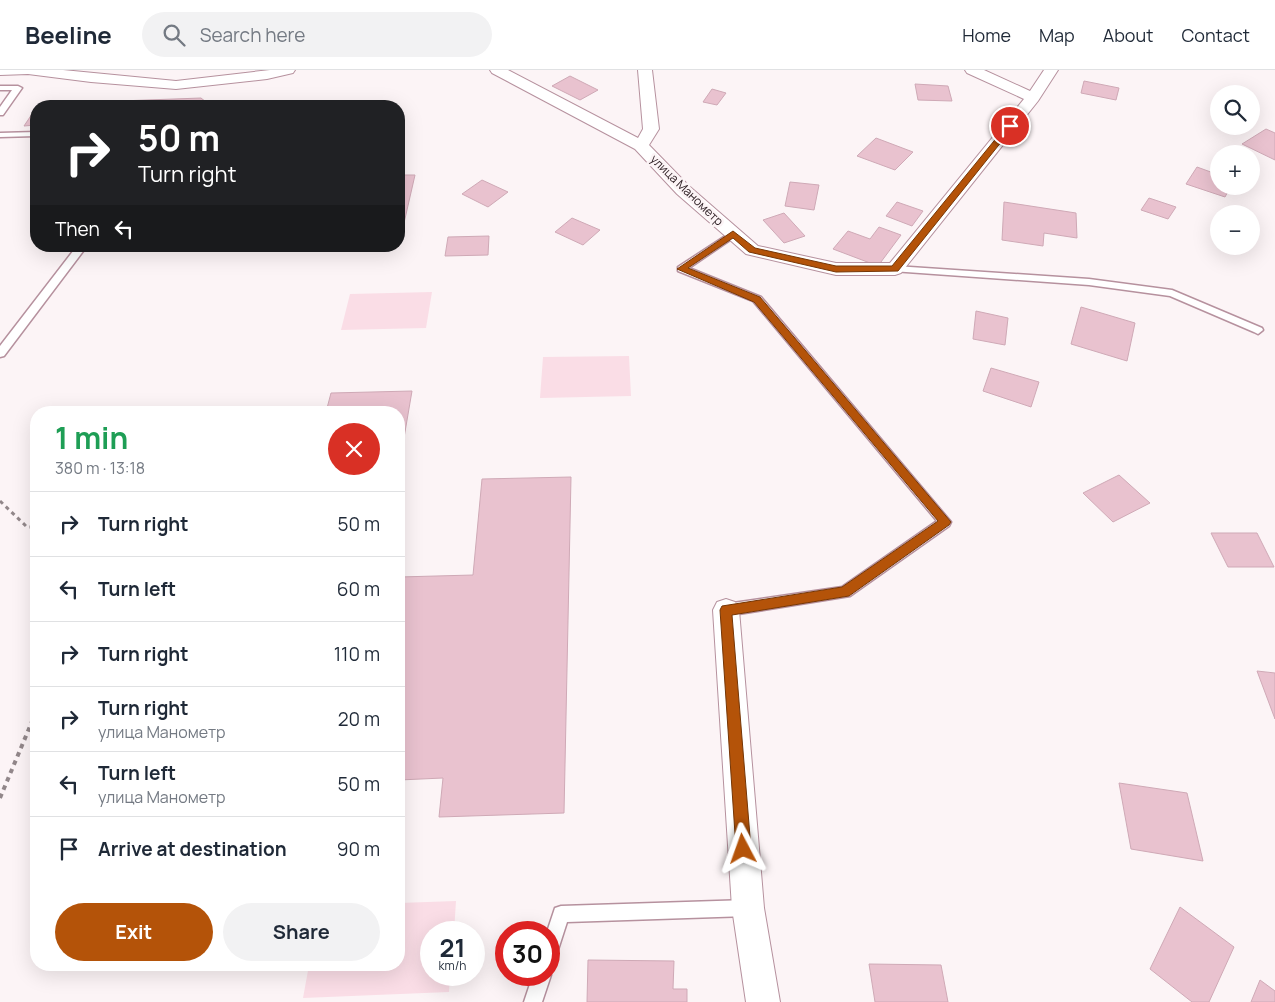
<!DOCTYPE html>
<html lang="en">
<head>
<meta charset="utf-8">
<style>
	:root { --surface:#fff; --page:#f2f2f3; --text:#1f2937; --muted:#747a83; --line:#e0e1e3; --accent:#b45309 }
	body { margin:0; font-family:Manrope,sans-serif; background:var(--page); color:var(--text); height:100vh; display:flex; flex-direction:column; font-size:19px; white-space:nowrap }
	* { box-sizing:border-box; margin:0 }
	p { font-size:16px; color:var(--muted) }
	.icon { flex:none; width:28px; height:28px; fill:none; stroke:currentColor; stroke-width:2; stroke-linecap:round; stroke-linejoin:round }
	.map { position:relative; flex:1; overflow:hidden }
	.drawer { position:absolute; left:30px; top:336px; width:375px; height:565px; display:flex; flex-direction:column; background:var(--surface); border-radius:20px; box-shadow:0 5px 20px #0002 }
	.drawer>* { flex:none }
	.banner { position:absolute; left:30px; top:30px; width:375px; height:152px; border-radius:20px; box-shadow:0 5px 20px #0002; background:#202124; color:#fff; overflow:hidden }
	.buttons { position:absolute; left:1210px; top:15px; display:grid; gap:10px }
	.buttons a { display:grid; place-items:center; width:50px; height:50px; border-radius:50%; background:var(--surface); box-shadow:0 5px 20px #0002; font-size:25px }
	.speed { position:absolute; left:420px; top:851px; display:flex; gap:10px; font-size:25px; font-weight:700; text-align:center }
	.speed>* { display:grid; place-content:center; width:65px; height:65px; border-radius:50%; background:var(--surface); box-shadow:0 5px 20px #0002; line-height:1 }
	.speed small { font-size:12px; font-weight:400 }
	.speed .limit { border:8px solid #d22; background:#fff; color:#111 }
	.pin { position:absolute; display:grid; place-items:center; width:42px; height:42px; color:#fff; margin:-21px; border:2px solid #fff; border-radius:50%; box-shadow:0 1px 5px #0007 }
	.me { position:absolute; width:55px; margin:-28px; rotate:356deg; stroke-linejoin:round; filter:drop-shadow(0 0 4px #0008) }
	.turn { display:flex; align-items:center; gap:18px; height:105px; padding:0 25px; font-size:22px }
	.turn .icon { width:65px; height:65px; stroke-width:2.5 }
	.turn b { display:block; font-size:35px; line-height:42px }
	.then { display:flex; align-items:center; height:48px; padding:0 25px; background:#0003; gap:10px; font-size:19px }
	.round { display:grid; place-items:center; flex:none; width:52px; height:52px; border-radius:26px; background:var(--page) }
	.summary { display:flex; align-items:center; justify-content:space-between; height:85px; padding:0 25px }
	h1 { font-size:30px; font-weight:700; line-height:38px; color:#1e9e55 }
	.cta { display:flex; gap:10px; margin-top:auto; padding:10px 25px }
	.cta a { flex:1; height:58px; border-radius:30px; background:var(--accent); color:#fff; font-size:20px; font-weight:700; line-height:58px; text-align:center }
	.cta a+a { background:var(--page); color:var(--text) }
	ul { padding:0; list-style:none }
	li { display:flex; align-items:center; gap:15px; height:65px; padding:0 25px; border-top:1px solid var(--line) }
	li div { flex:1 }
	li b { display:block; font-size:19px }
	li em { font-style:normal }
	header { display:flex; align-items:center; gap:30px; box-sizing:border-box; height:70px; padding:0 25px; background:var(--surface); border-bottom:1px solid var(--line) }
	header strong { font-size:24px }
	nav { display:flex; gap:28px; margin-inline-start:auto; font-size:18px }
	.search { width:350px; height:45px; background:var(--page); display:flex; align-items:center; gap:12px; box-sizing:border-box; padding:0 18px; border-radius:28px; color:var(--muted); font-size:19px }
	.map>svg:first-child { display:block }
	.green { fill:#fadde6 }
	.building { fill:#e9c2cf; stroke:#cfa9b6 }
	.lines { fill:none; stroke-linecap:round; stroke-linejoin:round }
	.lane-casing { stroke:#b6919e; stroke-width:3 }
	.street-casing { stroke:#b6919e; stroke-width:2 }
	.path-far1 { stroke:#92878a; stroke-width:3; stroke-dasharray:4 4; stroke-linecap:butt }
	.path { stroke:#92878a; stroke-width:4; stroke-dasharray:4.5 4.5; stroke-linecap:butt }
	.lane { fill:#fff; fill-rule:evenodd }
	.street { fill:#fff; fill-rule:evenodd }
	.route { fill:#b45309; stroke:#753606 }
	.labels { text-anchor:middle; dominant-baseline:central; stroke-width:5; stroke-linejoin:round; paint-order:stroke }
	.far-street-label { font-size:12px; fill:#2a1c21; stroke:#fcf4f6 }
</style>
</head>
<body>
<header>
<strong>Beeline</strong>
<div class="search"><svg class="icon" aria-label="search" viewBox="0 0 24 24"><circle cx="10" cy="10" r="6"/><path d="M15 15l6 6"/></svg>Search here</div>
<nav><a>Home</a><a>Map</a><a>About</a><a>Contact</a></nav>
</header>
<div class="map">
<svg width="1275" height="932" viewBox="0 0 1275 932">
	<rect width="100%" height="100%" fill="#fcf4f6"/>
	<path class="green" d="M432,222L426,258L341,260L350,224Z
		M629,286L631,326L540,328L543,287Z
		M456,831L454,862H431V905H450L449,922L303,928L309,895H399V833Z"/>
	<path class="building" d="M570,6L598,20L580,30L552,16Z
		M1084,11L1119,18L1116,30L1081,23Z
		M915,14L948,16L952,31L918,30Z
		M712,19L726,23L717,35L703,32Z
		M201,28L211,36H38L39,34Z
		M36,38V55L24,56Z
		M1266,59L1275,63V90L1242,74Z
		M876,68L913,82L895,100L857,86Z
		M1197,97L1219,105V116H1231L1225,127L1186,114Z
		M399,105H415L404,153H399Z
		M482,110L508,122L488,137L462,124Z
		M790,112L819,115L814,140L785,136Z
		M1149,128L1176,137L1168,149L1141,140Z
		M897,132L923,141L912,156L886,146Z
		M1004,132L1076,143L1077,168L1044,163L1043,176L1002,170Z
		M784,143L805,166L784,173L763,150Z
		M572,148L600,160L583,175L555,162Z
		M879,157L901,165L878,196L833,179L848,161L870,169Z
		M489,166L488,185L445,186L448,167Z
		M1081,237L1135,253L1127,291L1071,274Z
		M976,241L1008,248L1005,275L973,269Z
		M991,298L1039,312L1031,337L983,321Z
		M412,321L399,397V342H326L331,323Z
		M1119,405L1150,433L1113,452L1083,423Z
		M571,407L564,743L439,747L443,708L399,710V507L473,505L482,409Z
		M1211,463H1257L1274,497H1228Z
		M1257,601L1275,603V649Z
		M1119,713L1187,723L1203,791L1131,779Z
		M1180,837L1234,877L1209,932H1192L1150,899Z
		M588,890L674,891L673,919H687V932H587Z
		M869,894L941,895L948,932H875Z
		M1260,910L1275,921V932H1251Z"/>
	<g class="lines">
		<g class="lane-casing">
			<path id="lane" d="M0,16H18L22,18L3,45H0V37L12,20H0Z
				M36,62V66L0,67V63Z
				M733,161L738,164L736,166L689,198L761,227L951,452L949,456L850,526L726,546L721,544L719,540L721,536L726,534L842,517L937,451L753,231L678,201V197Z
				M77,176H87L4,286L0,287V276Z
				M895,196L1089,209L1172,220L1262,258L1263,260L1258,264L1254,262L1170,226L1089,215L892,201V197Z
				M748,830L754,832L756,838L754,844L748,846L567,852L555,889L549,891V862H547L555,838L561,836Z
				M549,901L551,905L542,932H524L533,905H549Z"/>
		</g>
		<g class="street-casing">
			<path id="street" d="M0,0H63L176,11L270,0H295L293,3L267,9L176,19L91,12L28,4L0,5Z
				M490,0H508L638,68L643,59L638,0H652L659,59L649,75L689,116L758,176L836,193H890L1024,29L967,3L965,0H984L1030,21L1044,0H1058L1038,31L901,203L895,205H836L746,184L677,124L635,79L492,3Z
				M726,529L735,532L739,540L764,838L780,932H746L732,838L713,540L717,532Z"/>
		</g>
		<path class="path-far1" d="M0,431L27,457H36"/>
		<path class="path" d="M0,728L36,642"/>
		<use href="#lane" class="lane"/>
		<use href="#street" class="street"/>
	</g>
	<path class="route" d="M1007,55L1014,56L898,201L836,202L749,182L733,168L688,198L760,227L951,452L949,455L849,526L732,545L751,779L748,784L743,786L738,784L736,779L720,540L722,536L842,517L938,451L754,232L677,199L733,161L755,178L836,196H892Z"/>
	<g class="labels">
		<g class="far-street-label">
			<text transform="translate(687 120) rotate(44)">улица Манометр</text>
		</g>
	</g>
</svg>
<div class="buttons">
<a><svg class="icon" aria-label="search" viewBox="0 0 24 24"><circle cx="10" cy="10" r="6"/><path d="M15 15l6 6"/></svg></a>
<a>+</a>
<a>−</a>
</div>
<div class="speed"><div>21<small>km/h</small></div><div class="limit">30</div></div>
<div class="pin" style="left:1010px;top:56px;background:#d93025"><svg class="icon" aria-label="arrive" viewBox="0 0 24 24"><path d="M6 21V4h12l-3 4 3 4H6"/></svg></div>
<svg class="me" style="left:743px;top:779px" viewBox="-20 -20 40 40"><path d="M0-17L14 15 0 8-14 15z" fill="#b45309" stroke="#fff" stroke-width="4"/></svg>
<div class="banner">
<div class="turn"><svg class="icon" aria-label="right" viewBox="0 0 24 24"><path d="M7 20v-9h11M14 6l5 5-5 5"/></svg><div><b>50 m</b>Turn right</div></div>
<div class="then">Then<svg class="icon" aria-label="left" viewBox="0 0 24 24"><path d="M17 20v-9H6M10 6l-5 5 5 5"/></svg></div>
</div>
<section class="drawer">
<div class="summary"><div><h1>1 min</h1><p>380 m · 13:18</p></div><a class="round" style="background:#d93025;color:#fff"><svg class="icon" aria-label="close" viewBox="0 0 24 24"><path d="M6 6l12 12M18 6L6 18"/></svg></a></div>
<ul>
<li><svg class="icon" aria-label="right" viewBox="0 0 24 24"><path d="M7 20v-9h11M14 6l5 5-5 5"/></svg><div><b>Turn right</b></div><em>50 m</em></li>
<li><svg class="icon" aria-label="left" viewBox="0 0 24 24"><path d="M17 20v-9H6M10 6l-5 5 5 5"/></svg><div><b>Turn left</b></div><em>60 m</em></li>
<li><svg class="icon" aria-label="right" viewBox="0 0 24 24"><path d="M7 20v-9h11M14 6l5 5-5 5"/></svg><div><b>Turn right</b></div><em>110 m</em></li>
<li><svg class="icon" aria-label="right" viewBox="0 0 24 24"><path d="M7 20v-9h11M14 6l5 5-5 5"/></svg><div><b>Turn right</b><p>улица Манометр</p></div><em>20 m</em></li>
<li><svg class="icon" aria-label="left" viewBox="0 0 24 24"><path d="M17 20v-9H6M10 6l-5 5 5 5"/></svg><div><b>Turn left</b><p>улица Манометр</p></div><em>50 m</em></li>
<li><svg class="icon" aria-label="arrive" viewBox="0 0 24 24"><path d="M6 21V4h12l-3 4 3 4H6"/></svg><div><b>Arrive at destination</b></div><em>90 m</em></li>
</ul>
<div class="cta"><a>Exit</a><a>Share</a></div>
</section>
</div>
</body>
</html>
